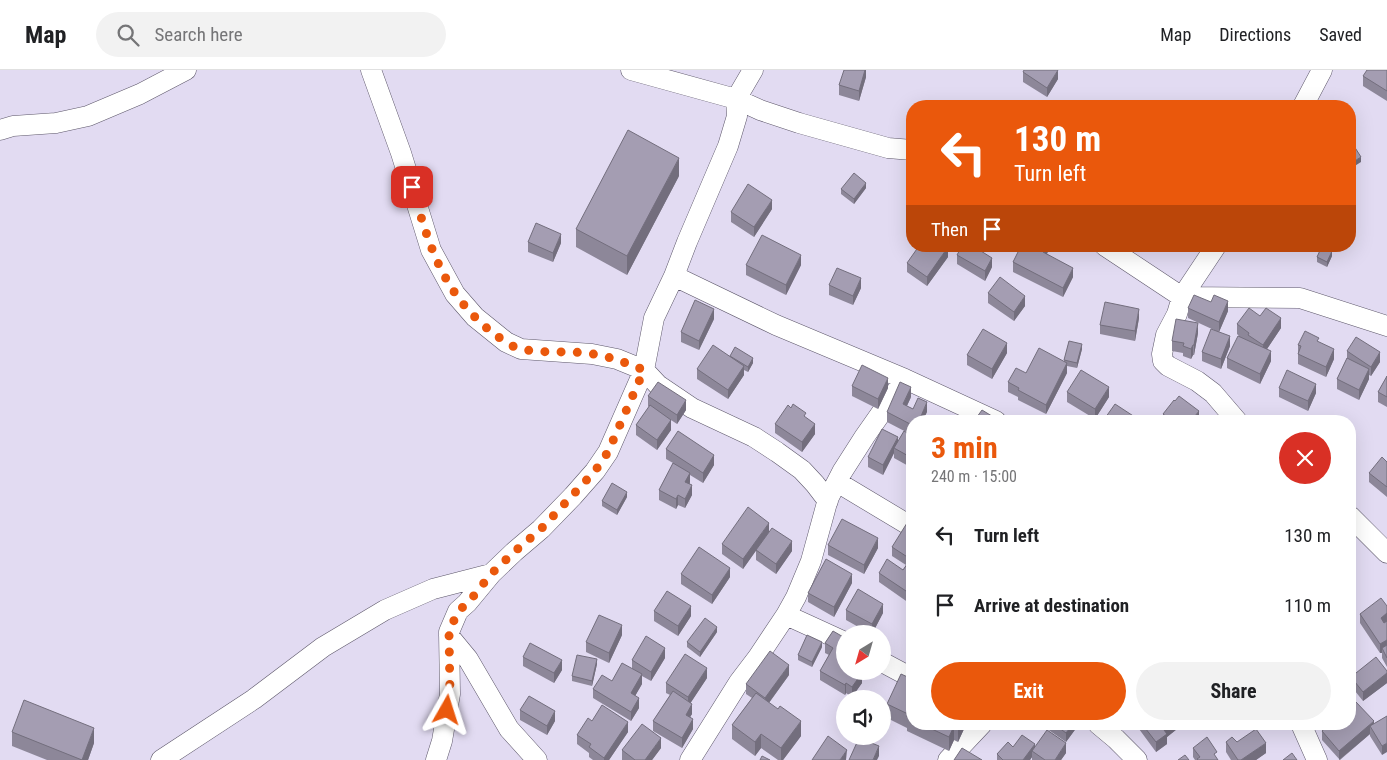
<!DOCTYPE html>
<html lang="en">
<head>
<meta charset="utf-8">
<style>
	:root { --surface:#fff; --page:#f2f2f2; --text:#202124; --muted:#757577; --line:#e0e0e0; --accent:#ea580c }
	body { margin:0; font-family:"Roboto Condensed",sans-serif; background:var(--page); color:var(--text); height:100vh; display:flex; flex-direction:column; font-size:19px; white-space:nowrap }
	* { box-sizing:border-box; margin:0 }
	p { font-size:16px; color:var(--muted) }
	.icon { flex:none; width:28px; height:28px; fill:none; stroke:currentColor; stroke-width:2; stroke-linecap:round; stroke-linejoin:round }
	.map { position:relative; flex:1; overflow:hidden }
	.side { position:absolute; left:906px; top:345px; width:450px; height:315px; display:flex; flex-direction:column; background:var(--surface); border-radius:20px; box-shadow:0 5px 20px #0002 }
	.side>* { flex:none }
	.hud { position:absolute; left:906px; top:30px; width:450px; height:152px; border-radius:20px; box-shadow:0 5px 20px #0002; background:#ea580c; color:#fff; overflow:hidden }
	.needle { width:32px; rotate:217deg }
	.fabs { position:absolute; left:836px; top:555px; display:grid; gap:10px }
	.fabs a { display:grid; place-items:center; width:55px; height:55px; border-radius:50%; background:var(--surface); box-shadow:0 5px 20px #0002; font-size:25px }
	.pin { position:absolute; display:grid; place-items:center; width:42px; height:42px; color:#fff; margin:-21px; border-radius:10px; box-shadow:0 2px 8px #0006 }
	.me { position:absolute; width:55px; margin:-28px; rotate:6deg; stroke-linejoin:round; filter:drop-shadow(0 0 4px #0008) }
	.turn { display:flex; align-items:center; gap:18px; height:105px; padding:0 25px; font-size:22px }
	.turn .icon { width:65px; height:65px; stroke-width:2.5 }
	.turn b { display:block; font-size:35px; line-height:42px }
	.then { display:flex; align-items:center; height:48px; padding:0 25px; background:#0003; gap:10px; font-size:19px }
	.round { display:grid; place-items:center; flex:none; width:52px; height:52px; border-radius:26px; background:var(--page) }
	.head { display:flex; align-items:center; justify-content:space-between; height:85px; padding:0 25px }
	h1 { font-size:30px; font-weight:700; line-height:38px; color:var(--accent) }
	.cta { display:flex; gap:10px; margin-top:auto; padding:10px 25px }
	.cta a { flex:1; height:58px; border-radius:30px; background:var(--accent); color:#fff; font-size:20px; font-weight:700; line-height:58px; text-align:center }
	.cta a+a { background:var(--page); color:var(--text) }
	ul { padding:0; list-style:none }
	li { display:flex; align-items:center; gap:15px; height:70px; padding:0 25px }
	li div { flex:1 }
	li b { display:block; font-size:19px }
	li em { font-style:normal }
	header { display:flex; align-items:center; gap:30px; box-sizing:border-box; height:70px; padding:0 25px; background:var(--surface); border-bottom:1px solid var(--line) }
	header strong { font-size:24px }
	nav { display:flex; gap:28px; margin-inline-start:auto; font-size:18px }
	.search { width:350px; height:45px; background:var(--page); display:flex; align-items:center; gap:12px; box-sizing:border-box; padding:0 18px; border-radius:28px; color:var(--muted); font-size:19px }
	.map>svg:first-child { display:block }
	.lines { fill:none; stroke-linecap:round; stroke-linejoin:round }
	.street-casing { stroke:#5d576a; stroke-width:21 }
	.street { stroke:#fff; stroke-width:20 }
	.wall { fill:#8d8799 }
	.shaded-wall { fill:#736e7d }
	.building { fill:#a49db2; stroke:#736e7d }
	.route { stroke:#ea580c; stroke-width:9; stroke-dasharray:0 16.2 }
</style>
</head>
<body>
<header>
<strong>Map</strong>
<div class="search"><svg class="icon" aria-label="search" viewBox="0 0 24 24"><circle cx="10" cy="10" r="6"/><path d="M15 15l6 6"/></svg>Search here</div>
<nav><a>Map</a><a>Directions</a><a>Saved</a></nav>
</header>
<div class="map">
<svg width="1387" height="690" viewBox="0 0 1387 690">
	<rect width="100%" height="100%" fill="#e2dbf2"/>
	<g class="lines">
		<g class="street-casing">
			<path id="street" d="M371,0L401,83L431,180L455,224L475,247L506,272L521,279L592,284L617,289L644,300L658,315L692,338L754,367L777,382L802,400L815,414L828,431
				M631,0L736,29L760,40L799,53L888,78L912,80
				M1303,36L1322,0
				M0,60L13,56L56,53L88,46L140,24L186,0
				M1105,176L1182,227L1300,228L1387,256
				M1216,176L1182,227L1177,244L1166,265L1162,284L1163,291L1168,296L1197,311L1213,323L1237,351
				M674,206L776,255L905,309L996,351
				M837,412L912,457
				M1350,446L1387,483
				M786,545L845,572
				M449,566L468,589L509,659L537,690
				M882,592L912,608
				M1098,654L1116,669L1137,690
				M1301,654L1317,690
				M161,690L254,629L323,577L385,540L433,519L491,504
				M436,690L442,671L450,624L449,562L458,541L467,533L491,504L514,482L541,459L573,426L595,401L608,382L644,300L654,248L674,206L687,172L728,76L737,46L736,29L753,0
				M690,690L739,612L758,587L786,545L796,527L811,491L828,429L842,402L865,366L905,309
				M948,690L982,654"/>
		</g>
		<use href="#street" class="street"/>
	</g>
	<path class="wall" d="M866,0V7L859,31L839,25V15Z
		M1387,0V31L1363,16V6Z
		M1023,2L1058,9L1047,27L1023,12Z
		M679,106L627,205L576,177V159Z
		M866,118L854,134L841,124V119Z
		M772,139L754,167L731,152V142Z
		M528,172L561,173L553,192L528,182Z
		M1049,176V179L1047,184L1073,207L1063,227L1013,202V192Z
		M957,185L992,197L985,211L957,194Z
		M1332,186L1327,197L1317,192V187Z
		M948,187L927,216L907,202V193Z
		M746,195H801L786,225L746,205Z
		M829,215L861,218L853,235L829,225Z
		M988,223L1025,236L1014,251L988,233Z
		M1188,238L1228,241L1219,262L1230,276L1221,299L1202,291V282L1214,260L1188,248Z
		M1260,246L1281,258L1267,279L1271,291L1260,314L1227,298V288L1239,266L1237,264V254Z
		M1139,248L1135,271L1100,264V255Z
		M714,249L699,280L681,272V262Z
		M1198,263L1194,285H1193L1191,289L1183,286V283L1172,281V271Z
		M1069,271L1082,279L1077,298L1067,296V303L1046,344L1018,330V327L1008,322V312L1026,303L1064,291Z
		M1319,272L1334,289L1326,307L1298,294V275Z
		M1347,281L1380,292L1371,306L1369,305V309L1359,330L1337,319V309L1347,288Z
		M1007,283L992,309L967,295V285Z
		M730,286L753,293L748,302L744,300V305L728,329L697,309V299Z
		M1387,306V337L1378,332V322Z
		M852,316L888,318L878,339L852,326Z
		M1279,318L1316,323L1308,341L1279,327Z
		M1067,322L1109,327L1095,349L1067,332Z
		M648,326L686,340L677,354L671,350V360L657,380L636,365V355L649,337L648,336Z
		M911,327L907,336L913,339L927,342L912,351V365L887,352V342Z
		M1163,344L1199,349L1202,351H1163Z
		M806,348L815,364L802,382L775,363V354Z
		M912,366V398L894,388V383L883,405L868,397V387Z
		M666,379L714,395L703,413L690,405V414L692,425L685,438L678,435L676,439L659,430V420L673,393L666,389Z
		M1387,392V427L1369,412V403Z
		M627,427L617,445L602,436V431Z
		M912,457V526L909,533L879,512V503L903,500L906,495L892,486V477Z
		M769,462L792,481L776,504L756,490V480L758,478L743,499L722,484V474Z
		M828,475L878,478L864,504L828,485Z
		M681,504L730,507L712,534L681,514Z
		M852,513L834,547L808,532V523Z
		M1387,536V597L1382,588V583H1380L1360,553V544Z
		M846,540L883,543L872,564H871L846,550Z
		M654,541L691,546L678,566L654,551Z
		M833,561L862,613L852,627L846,623L845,625L820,610V601L829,585L825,583V573Z
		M717,562L700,587L687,577V572Z
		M622,565L609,593L586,582V572Z
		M822,577L812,597L798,590V585Z
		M523,587L562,600L554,613L523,596Z
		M665,588L651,611L642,606V614L635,626L639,638L631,651L593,628V619L612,611L632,599V590Z
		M597,594L592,616L572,611V606Z
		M1387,601V613L1363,631L1351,616V607Z
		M789,605L769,633L801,666L783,690H778L761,678L755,686L732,669V655L752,628L746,624V614Z
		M707,608L690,633L692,644L690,647L693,659L682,678L653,661V651L670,625L666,623V613Z
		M912,609V654H964V659L958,672L954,670L949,681L907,661V658L887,648V634Z
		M520,640L555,651L547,665L520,650Z
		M1387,646L1382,685L1370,666V664L1340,690L1322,670V661L1374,654Z
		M592,651L628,662L609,690H593L589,687V683L577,674V665Z
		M1040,654H1077V657L1066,672Z
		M1139,654H1182V655L1167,667V674L1156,682L1139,659Z
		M12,662L94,673L88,690H47L12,676Z
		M1226,672L1266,683L1256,690H1231L1226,682Z
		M1013,677L1035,678L1066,683L1061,690H1032V687L1030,690H997V684Z
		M661,678L652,690H622V680Z
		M1193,678L1217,689L1218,690H1195L1193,687Z"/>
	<path class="shaded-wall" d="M865,0H866V7L859,31V21Z
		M1058,0V9L1047,27V18Z
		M1361,87V92L1350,99V94Z
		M679,88V106L627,205V186Z
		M866,113V118L854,134V129Z
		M772,130V139L754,167V157Z
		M561,164V173L553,192V183Z
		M1046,176H1049V179L1043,192V182Z
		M948,177V187L927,216V207Z
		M1332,181V186L1327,197V192Z
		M801,185V195L786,225V215Z
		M992,188V197L985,211V201Z
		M1073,198V207L1063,227V218Z
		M861,208V218L853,235V226Z
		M1025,226V236L1014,251V242Z
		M1228,231V241L1219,262V252Z
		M714,239V249L699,280V271Z
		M1139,239V248L1135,271V261Z
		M1281,248V258L1263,285V275Z
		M1198,253V263L1194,285V275Z
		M1230,266V276L1221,299V289Z
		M1007,273V283L992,309V299Z
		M1082,274V279L1077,298V293Z
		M1193,275V285L1191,289V279Z
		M1334,279V289L1326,307V297Z
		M1271,281V291L1260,314V304Z
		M1380,282V292L1371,306V297Z
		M753,288V293L748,302V297Z
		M1067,293V303L1046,344V335Z
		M744,296V305L728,329V320Z
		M1369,299V309L1359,330V320Z
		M888,308V318L878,339V329Z
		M1316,314V323L1308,341V331Z
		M911,317V327L903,344V334Z
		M1109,317V327L1095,349V339Z
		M686,330V340L677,354V345Z
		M927,332V342L923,351H919Z
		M1199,341V351L1195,346Z
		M671,350V360L657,380V370Z
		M815,354V364L802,382V372Z
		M898,367V377L894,378V383L883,405V395Z
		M714,385V395L703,413V403Z
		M690,403V412L685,422V412Z
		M692,415V425L685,438V429Z
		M627,422V427L617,445V440Z
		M678,425V435L676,439V429Z
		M769,453V462L743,499V489Z
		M878,468V478L864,504V495Z
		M792,471V481L776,504V494Z
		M730,498V507L712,534V525Z
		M852,504V513L834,547V537Z
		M912,517V526L909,533V523Z
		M883,534V543L872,564V554Z
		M691,536V546L678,566V556Z
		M1387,543V553L1381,557V548Z
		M622,555V565L609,593V583Z
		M717,557V562L700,587V582Z
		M1387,570V579L1382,578V583H1380V574Z
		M822,572V577L812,597V592Z
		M665,578V588L651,611V602Z
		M597,589V594L592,616V611Z
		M562,590V600L554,613V603Z
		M789,595V605L765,638V628Z
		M707,598V608L688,637V627Z
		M862,603V613L852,627V617Z
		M1387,603V613L1363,631V622Z
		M642,604V614L631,633V623Z
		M846,613V623L845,625V615Z
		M639,628V638L631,651V642Z
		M692,634V644L686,654V645Z
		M555,641V651L547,665V656Z
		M693,649V659L682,678V668Z
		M801,651V666L783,690H781V678Z
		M1374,651V661L1370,656V664L1339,690V681Z
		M628,652V662L609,690H604V688Z
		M960,654H964V659L958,672V658Z
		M1073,654H1077V657L1066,672V663Z
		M1171,654H1182V655L1167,667V674L1156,682V672L1164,660Z
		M954,656V670L949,681V667Z
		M94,658V673L88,690H82Z
		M761,664V678L755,686V672Z
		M661,668V678L652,690H645Z
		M1066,673V683L1061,690H1055Z
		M1266,673V683L1256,690H1241Z
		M1387,673V682L1382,685V676Z
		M1035,674V683L1032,681V687L1030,690H1023Z
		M879,676V686L877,690H873Z
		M847,680L846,690H840Z"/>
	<path class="building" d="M844,0H865L859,21L839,15Z
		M1024,0H1058L1047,18L1023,2Z
		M1367,0H1387V21L1363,6Z
		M628,60L679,88L627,186L576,159Z
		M1354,76L1361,87L1350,94V78Z
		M854,103L866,113L854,129L841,119Z
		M748,114L772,130L754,157L731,142Z
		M536,153L561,164L553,183L528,172Z
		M762,165L801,185L786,215L746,195Z
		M919,176H946L948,177L927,207L907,193Z
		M962,176H973L992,188L985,201L957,185Z
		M1021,176H1046L1043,182L1073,198L1063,218L1013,192Z
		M1322,176L1332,181L1327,192L1317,187Z
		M837,198L861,208L853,226L829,215Z
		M1000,207L1025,226L1014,242L988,223Z
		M1194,225L1211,232L1214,225L1228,231L1219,252L1188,238Z
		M695,230L714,239L699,271L681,262Z
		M1105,232L1139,239L1135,261L1100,255Z
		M1249,238L1260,246L1266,238L1281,248L1263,275L1248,265L1249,263L1237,254Z
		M1176,249L1198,253L1194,275H1193L1191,279L1183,276L1184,273L1172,271Z
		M983,259L1007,273L992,299L967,285Z
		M1211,259L1230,266L1221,289L1202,282Z
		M1305,261L1319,268L1317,271L1334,279L1326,297L1298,284L1301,276L1298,275Z
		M1238,266L1271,281L1260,304L1227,288Z
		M1356,267L1380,282L1371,297L1347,281Z
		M1069,271L1082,274L1077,293L1064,290Z
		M713,275L744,296L728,320L697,299Z
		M735,277L753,288L748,297L730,286Z
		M1039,278L1067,293L1046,335L1018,320L1019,318L1008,312L1016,298L1026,303Z
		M1347,288L1369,299L1359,320L1337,309Z
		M862,295L888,308L878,329L852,316Z
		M1081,300L1109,317L1095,339L1067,322Z
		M1287,300L1316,314L1308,331L1279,318Z
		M1387,306V327L1378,322Z
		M658,312L686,330L677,345L648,326Z
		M900,312L911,317L903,334L913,339L918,328L927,332L919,351H912V355L887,342Z
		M1179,326L1199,341L1195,346L1202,351H1172L1163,344L1174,330L1175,331Z
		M793,334L806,343L804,346L815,354L802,372L775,354L788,335L791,338Z
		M1115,334L1141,351H1103Z
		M650,335L671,350L657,370L636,355Z
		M982,340L1000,351H974Z
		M882,359L898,367L883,395L868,387Z
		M678,361L714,385L703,403L666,379Z
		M904,361L912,366V388L894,378Z
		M1382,387L1387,392V417L1369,403Z
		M673,393L690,403L685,412L692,415L685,429L678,425L676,429L659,420Z
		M612,413L627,422L617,440L602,431Z
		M748,437L769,453L743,489L722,474Z
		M842,449L878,468L864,495L828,475Z
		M907,453L912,457V490L892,477Z
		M772,458L792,471L776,494L756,480Z
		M699,477L730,498L712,525L681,504Z
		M826,489L852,504L834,537L808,523Z
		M887,489L903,500L910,490L912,492V517L909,523L879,503Z
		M858,519L883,534L872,554L846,540Z
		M667,521L691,536L678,556L654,541Z
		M1381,528L1387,536V543L1381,548L1384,553L1387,551V570L1380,574L1360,544Z
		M599,545L622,555L609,583L586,572Z
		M705,548L717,557L700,582L687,572Z
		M833,561L845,568V601H860L862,603L852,617L846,613L845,615L820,601L833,578L825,573Z
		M807,565L822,572L812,592L798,585Z
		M646,566L665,578L651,602L632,590Z
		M530,573L562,590L554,603L523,587Z
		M1387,575V588L1382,578Z
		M770,581L789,595L765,628L746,614Z
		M685,584L707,598L688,627L666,613Z
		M577,585L597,589L592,611L572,606Z
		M1376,587L1387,601V603L1363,622L1351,607Z
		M622,593L642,604L631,623L639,628L631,642L593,619L602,605L612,611Z
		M901,604L912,609V650L907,647L908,644L887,634Z
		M673,621L692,634L686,645L693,649L682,668L653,651Z
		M756,623L778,639L780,636L801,651L781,678L761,664L755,672L732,655Z
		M529,626L555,641L547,656L520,640Z
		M24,630L94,658L82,690L12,662Z
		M1356,632L1374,651L1339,681L1322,661L1330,654H1350V637Z
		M602,635L628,652L604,688L589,677L591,674L577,665L588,648L592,651Z
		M1387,646V673L1382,676L1370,656Z
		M642,654L661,668L645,690H635L622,680Z
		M921,654H960L958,658L954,656L949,667Z
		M1054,654H1073L1066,663Z
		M1142,654H1171L1164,660L1167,664L1156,672Z
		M1256,659L1266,673L1241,690H1238L1226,672L1232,667L1237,672Z
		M1047,660L1066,673L1055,690H1045L1032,681Z
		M1022,665L1035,674L1023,690H1003L997,684L1008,672L1013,677Z
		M828,666L847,680L840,690H812Z
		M1207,667L1217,682L1214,684L1218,690H1198L1197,689L1200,687L1193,678Z
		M859,668L879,676L873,690H849Z
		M962,678L982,690H954Z
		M1292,683L1297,690H1283Z
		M1185,685L1189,690H1178Z
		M762,686L770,690H760Z"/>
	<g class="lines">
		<path class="route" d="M412,117C430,177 442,223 494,264C502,269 511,277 521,279C544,284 569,280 593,284C611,287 627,293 644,300L608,382L595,401L541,459L514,482L491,504L468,533L458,541L449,562L450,624L447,640"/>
	</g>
</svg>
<div class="fabs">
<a><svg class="needle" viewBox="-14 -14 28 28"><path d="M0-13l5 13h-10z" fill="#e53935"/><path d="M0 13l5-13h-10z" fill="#757577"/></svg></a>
<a><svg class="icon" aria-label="sound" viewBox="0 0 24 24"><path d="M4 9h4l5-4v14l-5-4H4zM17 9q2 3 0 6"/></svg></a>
</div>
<div class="pin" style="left:412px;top:117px;background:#d93025"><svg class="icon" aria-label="arrive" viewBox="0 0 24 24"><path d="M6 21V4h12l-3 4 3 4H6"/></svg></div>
<svg class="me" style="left:447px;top:640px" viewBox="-20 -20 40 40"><path d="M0-17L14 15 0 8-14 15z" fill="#ea580c" stroke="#fff" stroke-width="4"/></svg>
<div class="hud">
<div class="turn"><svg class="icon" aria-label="left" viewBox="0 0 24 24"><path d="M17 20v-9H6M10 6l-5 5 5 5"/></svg><div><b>130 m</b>Turn left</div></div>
<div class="then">Then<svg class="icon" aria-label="arrive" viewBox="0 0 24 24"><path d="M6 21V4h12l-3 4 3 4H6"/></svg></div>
</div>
<section class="side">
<div class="head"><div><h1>3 min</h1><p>240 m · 15:00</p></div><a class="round" style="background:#d93025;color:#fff"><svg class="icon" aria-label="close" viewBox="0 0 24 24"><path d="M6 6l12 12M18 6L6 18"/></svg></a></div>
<ul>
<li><svg class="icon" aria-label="left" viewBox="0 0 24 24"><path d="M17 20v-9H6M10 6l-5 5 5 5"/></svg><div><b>Turn left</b></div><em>130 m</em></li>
<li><svg class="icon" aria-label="arrive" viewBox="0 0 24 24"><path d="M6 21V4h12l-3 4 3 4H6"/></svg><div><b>Arrive at destination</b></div><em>110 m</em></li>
</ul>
<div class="cta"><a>Exit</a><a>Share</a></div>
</section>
</div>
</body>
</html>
